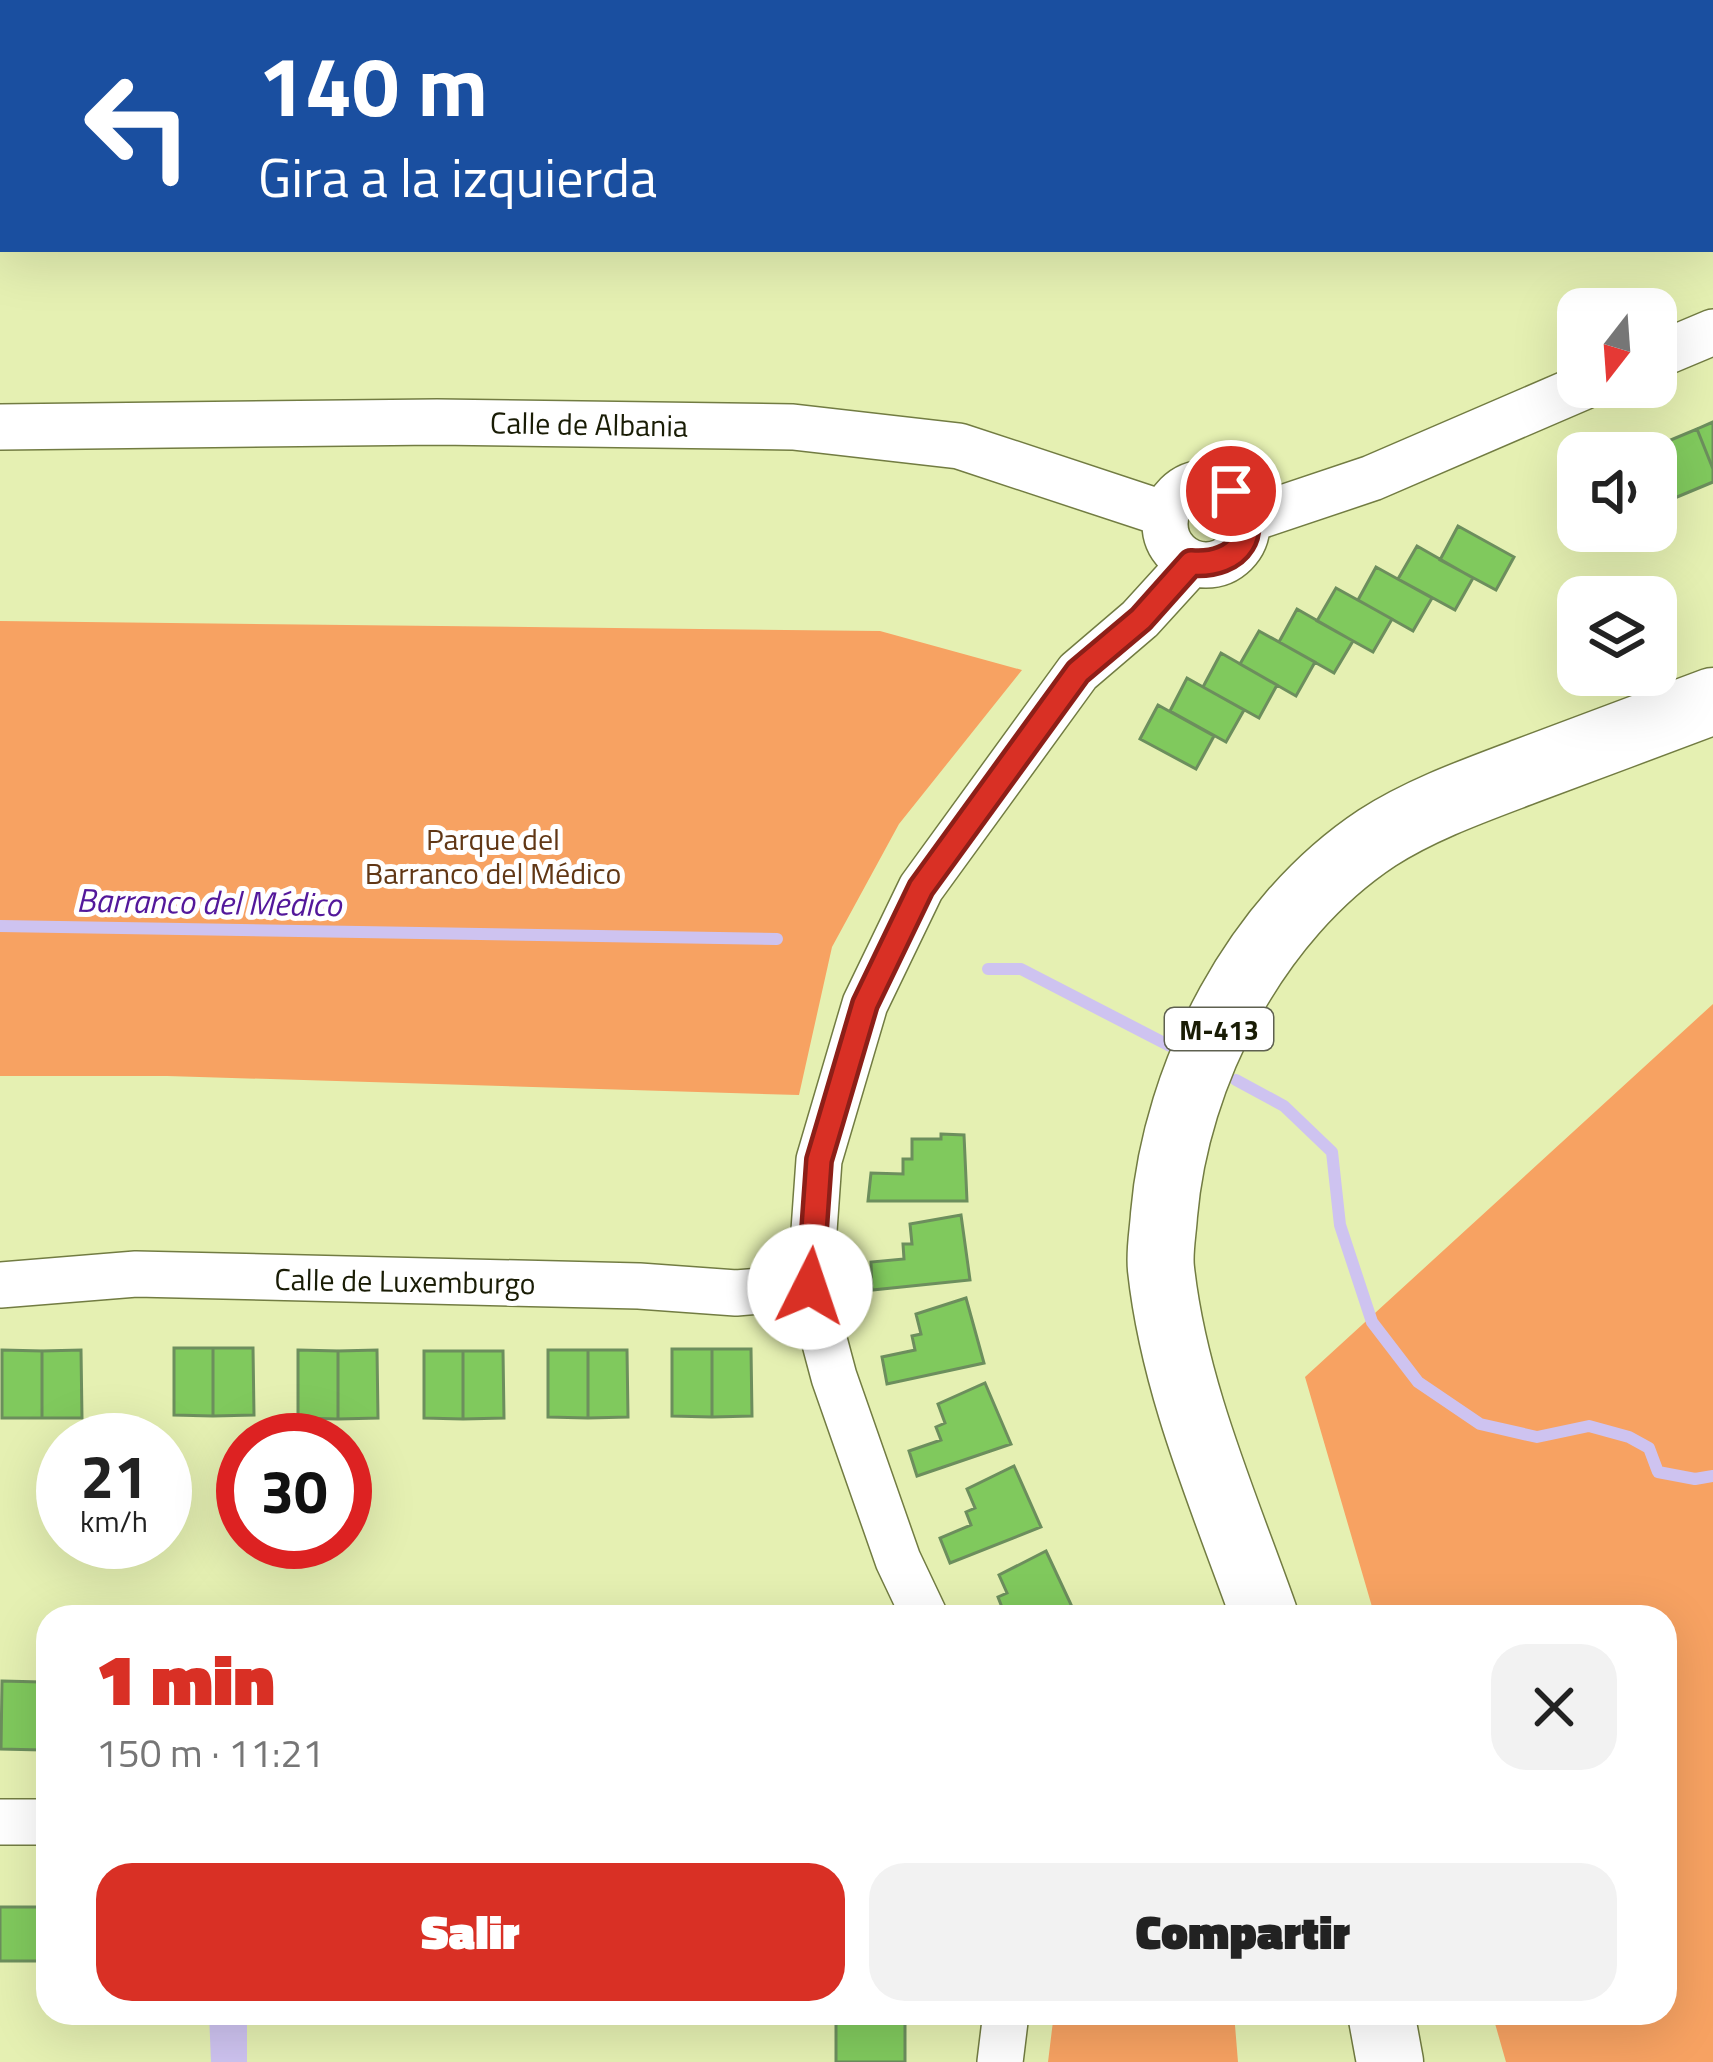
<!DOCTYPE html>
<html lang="es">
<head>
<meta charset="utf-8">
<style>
	:root { --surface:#fff; --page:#f2f2f2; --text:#222; --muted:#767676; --accent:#d93025 }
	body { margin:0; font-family:"Titillium Web",sans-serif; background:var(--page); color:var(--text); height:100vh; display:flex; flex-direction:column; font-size:45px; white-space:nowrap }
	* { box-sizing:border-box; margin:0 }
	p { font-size:39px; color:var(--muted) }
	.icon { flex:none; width:66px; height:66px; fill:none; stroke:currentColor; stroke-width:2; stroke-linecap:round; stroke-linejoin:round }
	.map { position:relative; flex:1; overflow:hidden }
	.sheet { position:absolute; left:36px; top:1605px; width:1641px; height:420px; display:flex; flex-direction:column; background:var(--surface); border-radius:36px; box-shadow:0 12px 48px #0002 }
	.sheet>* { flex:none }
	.guide { position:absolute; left:0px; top:0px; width:1713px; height:252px; box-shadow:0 12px 48px #0002; background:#1a4fa0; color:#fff; overflow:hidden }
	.needle { width:78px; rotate:197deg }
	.fabs { position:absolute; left:1557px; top:288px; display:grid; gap:24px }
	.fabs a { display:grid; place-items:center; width:120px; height:120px; border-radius:24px; background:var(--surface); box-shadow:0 12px 48px #0002; font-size:60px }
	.speed { position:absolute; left:36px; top:1413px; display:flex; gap:24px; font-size:60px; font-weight:700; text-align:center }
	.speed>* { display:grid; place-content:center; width:156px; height:156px; border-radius:50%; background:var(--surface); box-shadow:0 12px 48px #0002; line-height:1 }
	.speed small { font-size:30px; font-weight:400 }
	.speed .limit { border:18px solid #d22; background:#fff; color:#111 }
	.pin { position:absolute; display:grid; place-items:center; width:102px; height:102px; color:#fff; margin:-51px; border:6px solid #fff; border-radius:50%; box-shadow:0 3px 12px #0007 }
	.me { position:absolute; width:132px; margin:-66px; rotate:4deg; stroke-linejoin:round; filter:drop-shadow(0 0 9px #0008) }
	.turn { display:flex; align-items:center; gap:42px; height:252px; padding:0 60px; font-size:54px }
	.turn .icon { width:156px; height:156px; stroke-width:2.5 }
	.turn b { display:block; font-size:84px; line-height:102px }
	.round { display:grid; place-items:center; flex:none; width:126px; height:126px; border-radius:36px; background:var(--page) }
	.overview { display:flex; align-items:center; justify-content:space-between; height:204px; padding:0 60px }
	h1 { font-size:72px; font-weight:800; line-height:90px; color:var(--accent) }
	.primary-button { display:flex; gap:24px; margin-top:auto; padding:24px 60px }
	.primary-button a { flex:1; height:138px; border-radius:36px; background:var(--accent); color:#fff; font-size:48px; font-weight:800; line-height:138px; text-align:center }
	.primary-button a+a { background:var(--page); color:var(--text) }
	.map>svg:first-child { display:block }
	.green { fill:#f7a262 }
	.water { fill:#cec3f0 }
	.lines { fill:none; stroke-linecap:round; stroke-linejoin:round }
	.stream { stroke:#cec3f0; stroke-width:12 }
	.building { fill:#80c95d; stroke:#6c8e5d; stroke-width:3 }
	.street-casing { stroke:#727c42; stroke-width:48 }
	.primary-casing { stroke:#727c42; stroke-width:69 }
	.street { stroke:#fff; stroke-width:45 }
	.primary { stroke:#fff; stroke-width:66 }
	.route-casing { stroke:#8d1f18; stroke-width:30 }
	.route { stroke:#d93025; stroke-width:21 }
	.labels { text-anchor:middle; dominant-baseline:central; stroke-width:10; stroke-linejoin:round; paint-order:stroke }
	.shield { fill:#fff; stroke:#5e6050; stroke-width:3 }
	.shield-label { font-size:27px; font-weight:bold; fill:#191c05 }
	.street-label { font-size:30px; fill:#191c05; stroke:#fff }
	.park-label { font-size:30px; fill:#613715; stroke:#fff }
	.water-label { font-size:33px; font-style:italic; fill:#53189b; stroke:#fff }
</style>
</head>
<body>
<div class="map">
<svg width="1713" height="2062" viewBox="0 0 1713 2062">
	<rect width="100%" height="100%" fill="#e5f0b2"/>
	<path class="green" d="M0,621L880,631L1022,670L899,824L832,947L799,1095L167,1076H0Z
		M1713,1004V2062H1506L1492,2013H1665V1617H1375L1305,1377Z
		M1054,2013H1234L1238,2062H1048Z"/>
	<path class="water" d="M209,2013H247V2062H211Z"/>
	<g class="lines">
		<path class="stream" d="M0,926L777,939
			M988,969H1021L1170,1046
			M1236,1080L1284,1106L1332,1152L1340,1225L1372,1322L1418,1382L1480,1424L1537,1437L1589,1426L1629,1437L1649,1448L1658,1472L1695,1479L1713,1476"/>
	</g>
	<path class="building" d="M1713,422V469L1697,429Z
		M1697,429L1713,469V482L1670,500L1656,465V453L1649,449Z
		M1458,526L1514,557L1496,590L1440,560Z
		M1417,546L1473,578L1455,610L1398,579Z
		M1376,567L1432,598L1413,631L1358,600Z
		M1336,588L1392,619L1373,652L1317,621Z
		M1297,609L1353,641L1334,673L1279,642Z
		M1259,631L1315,662L1296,696L1240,664Z
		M1221,653L1277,685L1259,718L1203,687Z
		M1187,678L1244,710L1226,742L1170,711Z
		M1158,705L1214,736L1196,769L1140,739Z
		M941,1134L964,1135L967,1201H868L871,1173L903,1174V1159H912V1139H941Z
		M961,1215L970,1280L872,1290L871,1262L904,1259L903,1244H912L910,1224Z
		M966,1298L984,1363L887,1384L882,1357L915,1350L912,1336L921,1334L916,1314Z
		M174,1348H213V1416L174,1415Z
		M213,1348H253L254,1415L213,1416Z
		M672,1349H712V1417L672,1416Z
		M712,1349H751L752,1416L712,1417Z
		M2,1350L42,1351V1418H2Z
		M81,1350L82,1418H42V1351Z
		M298,1350L338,1351V1419L298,1418Z
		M377,1350L378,1418L338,1419V1351Z
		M548,1350H588V1418L548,1417Z
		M588,1350H627L628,1417L588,1418Z
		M424,1351H463V1419L424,1418Z
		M463,1351H503L504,1418L463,1419Z
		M985,1383L1011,1444L917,1476L909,1451L941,1440L936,1427L945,1423L938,1404Z
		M1014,1466L1041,1527L950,1563L940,1538L971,1525L966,1512L975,1508L967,1489Z
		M1046,1551L1074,1611L1060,1617H985L1003,1610L998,1597L1007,1593L999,1575Z
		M2,1681L41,1682V1750L1,1749Z
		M41,1682H48V1750H41Z
		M0,1907H48V1961H0Z
		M836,2013H905V2062H836Z"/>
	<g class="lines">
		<g class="street-casing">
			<path id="street" d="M1633,0L1634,3
				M1710,176L1713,183
				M1656,356L1713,332
				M0,427L437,422L793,427L959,446L1165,514
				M1165 524a41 41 0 1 1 82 0a41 41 0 1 1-82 0Z
				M1247,520L1372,478L1583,387
				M0,1285L136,1274L639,1286L736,1293L810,1287
				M925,1617L898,1560L834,1377L810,1287L819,1160L865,1004L921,888L1078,672L1140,619L1191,563
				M0,1822H48
				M1000,2062L1006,2013"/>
		</g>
		<g class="primary-casing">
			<path id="primary" d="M1265,1617C1225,1504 1174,1389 1161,1269C1159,1252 1163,1232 1164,1215C1176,1073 1256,918 1377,838C1422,809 1476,790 1526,771C1588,748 1651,724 1713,701
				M1381,2013L1390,2062"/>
		</g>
		<use href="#street" class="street"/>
		<use href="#primary" class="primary"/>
	</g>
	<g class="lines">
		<g class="route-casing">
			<path id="route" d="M810,1287L819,1160L830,1123L865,1004L921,888L1078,672L1141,619L1191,563C1239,567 1265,531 1231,491"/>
		</g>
		<use href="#route" class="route"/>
	</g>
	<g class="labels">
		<rect class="shield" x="1165" y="1008" width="108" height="42" rx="9"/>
		<g class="shield-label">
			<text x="1219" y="1029">M-413</text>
		</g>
		<g class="street-label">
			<text transform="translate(589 424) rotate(1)">Calle de Albania</text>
			<text transform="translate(405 1281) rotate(1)">Calle de Luxemburgo</text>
		</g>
		<g class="park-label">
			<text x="493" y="839">Parque del<tspan x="493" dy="34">Barranco del Médico</tspan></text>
		</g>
		<g class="water-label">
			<text transform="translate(209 902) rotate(1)">Barranco del Médico</text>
		</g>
	</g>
</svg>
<div class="fabs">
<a><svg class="needle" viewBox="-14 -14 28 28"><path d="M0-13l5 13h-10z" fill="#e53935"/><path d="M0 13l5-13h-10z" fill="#767676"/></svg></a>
<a><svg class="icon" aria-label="sound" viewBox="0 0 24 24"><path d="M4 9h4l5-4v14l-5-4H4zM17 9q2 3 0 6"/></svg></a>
<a><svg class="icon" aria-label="layers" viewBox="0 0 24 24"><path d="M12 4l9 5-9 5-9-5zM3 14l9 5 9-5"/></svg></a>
</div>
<div class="speed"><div>21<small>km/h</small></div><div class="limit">30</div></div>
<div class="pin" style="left:1231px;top:491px;background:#d93025"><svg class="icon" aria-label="arrive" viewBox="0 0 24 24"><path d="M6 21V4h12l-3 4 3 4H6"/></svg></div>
<svg class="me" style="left:810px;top:1287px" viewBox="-20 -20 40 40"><circle r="19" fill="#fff"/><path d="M0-13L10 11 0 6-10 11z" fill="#d93025"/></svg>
<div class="guide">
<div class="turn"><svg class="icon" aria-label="left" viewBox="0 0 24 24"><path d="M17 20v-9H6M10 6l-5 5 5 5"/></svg><div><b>140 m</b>Gira a la izquierda</div></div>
</div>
<section class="sheet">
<div class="overview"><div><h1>1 min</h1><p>150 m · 11:21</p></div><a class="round"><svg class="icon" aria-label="close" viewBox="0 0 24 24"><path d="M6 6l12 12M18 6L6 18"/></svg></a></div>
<div class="primary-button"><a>Salir</a><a>Compartir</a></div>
</section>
</div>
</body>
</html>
